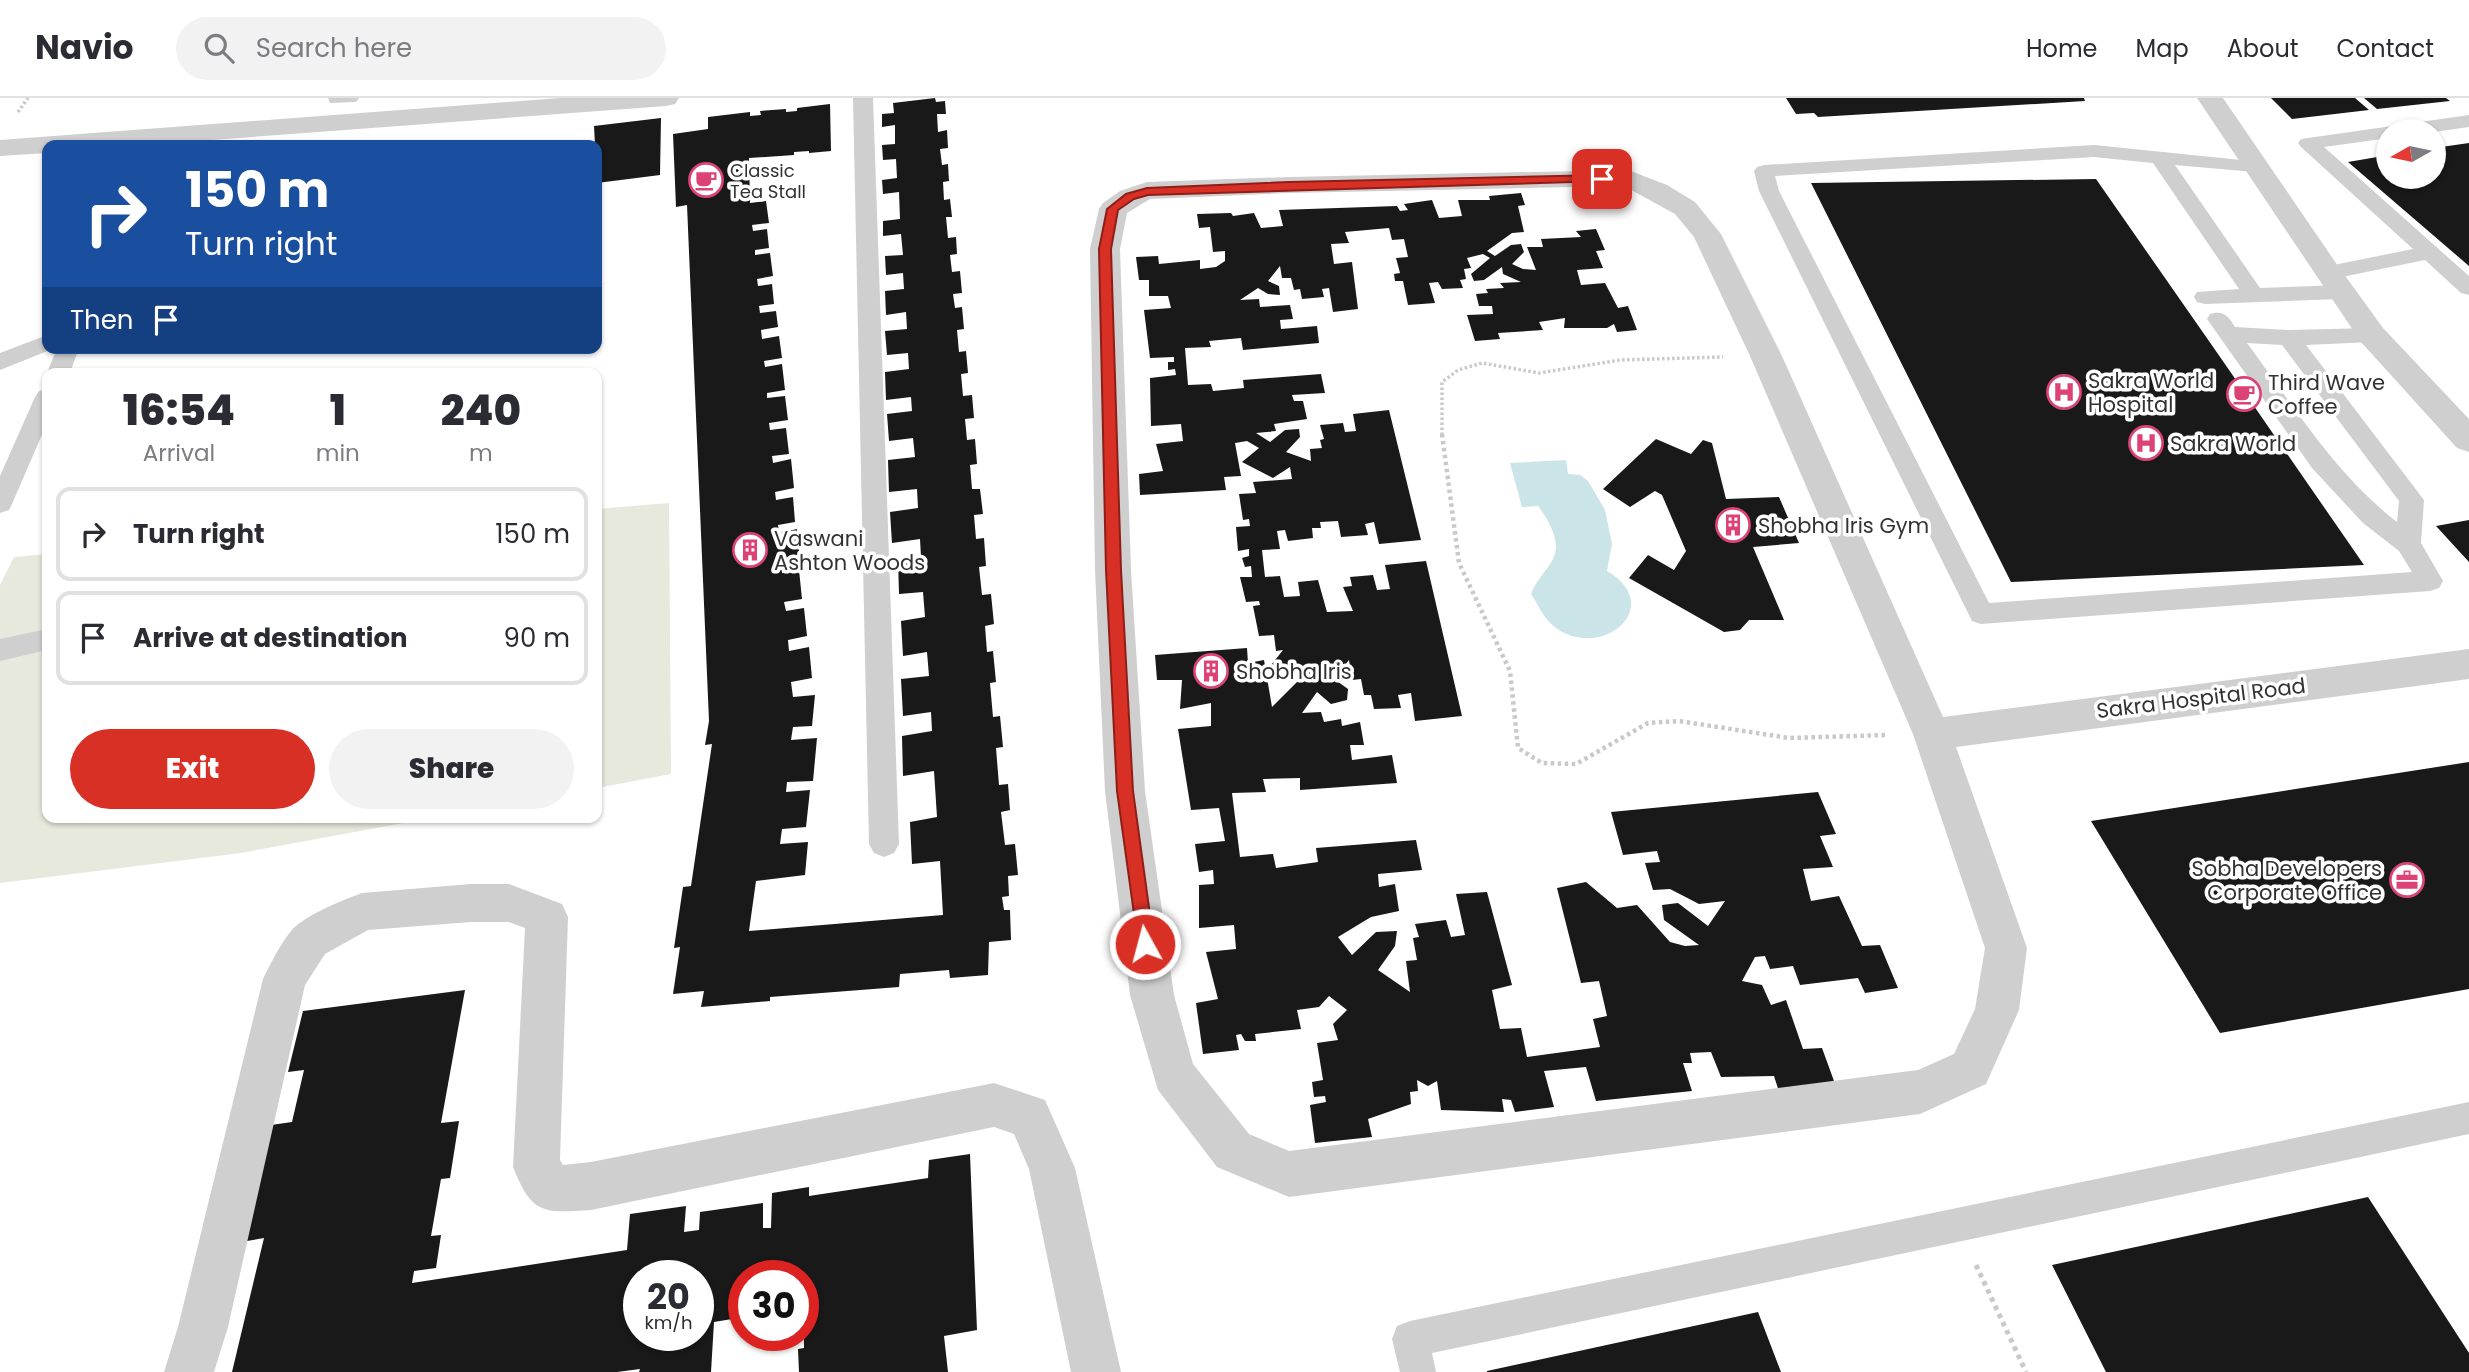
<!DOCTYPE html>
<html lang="en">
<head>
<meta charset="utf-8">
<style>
	:root { --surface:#fff; --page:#f2f2f3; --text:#2b2b33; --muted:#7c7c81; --line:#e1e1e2; --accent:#d93025 }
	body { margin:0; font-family:Poppins,sans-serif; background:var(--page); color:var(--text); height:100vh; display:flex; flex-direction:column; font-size:26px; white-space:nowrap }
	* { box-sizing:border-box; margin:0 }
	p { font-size:23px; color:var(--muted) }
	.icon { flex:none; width:38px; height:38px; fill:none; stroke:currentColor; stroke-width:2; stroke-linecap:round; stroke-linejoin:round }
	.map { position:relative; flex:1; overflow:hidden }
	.drawer { position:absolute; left:42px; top:270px; width:560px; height:455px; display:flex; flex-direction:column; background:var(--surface); border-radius:14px; box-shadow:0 2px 5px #0004 }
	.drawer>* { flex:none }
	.guide { position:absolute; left:42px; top:42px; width:560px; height:214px; border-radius:14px; box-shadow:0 2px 5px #0004; background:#1a4fa0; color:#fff; overflow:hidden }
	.needle { width:46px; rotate:261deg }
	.controls { position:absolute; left:2376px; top:21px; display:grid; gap:14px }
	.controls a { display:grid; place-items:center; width:70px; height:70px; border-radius:50%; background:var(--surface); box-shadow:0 2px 5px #0004; font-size:35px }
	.speed { position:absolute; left:623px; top:1162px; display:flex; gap:14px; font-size:35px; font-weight:700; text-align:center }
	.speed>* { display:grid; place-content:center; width:91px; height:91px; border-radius:50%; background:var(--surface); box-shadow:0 2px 5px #0004; line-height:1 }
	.speed small { font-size:18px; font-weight:400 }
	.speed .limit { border:10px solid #d22; background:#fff; color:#111 }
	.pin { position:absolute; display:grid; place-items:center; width:60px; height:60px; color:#fff; margin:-30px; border-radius:14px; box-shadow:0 4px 10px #0006 }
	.me { position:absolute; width:77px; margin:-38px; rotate:353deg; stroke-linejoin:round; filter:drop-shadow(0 0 5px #0008) }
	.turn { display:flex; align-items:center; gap:24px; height:147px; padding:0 28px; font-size:32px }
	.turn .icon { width:91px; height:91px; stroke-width:2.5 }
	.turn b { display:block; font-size:49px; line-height:60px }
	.then { display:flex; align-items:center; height:66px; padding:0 28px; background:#0003; gap:14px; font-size:26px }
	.eta { display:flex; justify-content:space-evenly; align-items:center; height:119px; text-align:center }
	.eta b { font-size:42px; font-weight:800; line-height:49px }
	.primary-button { display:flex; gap:14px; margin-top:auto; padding:14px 28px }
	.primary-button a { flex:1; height:80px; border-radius:42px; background:var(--accent); color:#fff; font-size:28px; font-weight:800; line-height:80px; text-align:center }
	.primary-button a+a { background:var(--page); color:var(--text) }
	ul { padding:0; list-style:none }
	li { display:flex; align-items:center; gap:21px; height:94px; margin:0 14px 10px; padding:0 14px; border:4px solid var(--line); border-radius:14px }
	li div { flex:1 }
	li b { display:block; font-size:26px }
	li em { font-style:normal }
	header { display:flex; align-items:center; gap:42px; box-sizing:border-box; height:98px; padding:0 35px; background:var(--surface); border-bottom:2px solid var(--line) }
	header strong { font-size:33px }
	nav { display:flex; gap:38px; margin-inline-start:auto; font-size:24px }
	.search { width:490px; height:63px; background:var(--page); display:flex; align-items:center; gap:18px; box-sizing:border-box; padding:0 24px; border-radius:38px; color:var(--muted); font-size:26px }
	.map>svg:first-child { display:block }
	.green { fill:#e6e9dc }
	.water { fill:#cae4e8 }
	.building { fill:#191919; fill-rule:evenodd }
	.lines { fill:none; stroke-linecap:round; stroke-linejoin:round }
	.path-far2 { stroke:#c9c9c9; stroke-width:3.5; stroke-dasharray:2.5 2.5; stroke-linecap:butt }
	.path-far1 { stroke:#c9c9c9; stroke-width:4.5; stroke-dasharray:3.5 3.5; stroke-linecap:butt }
	.path { stroke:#c9c9c9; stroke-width:5; stroke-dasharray:4.5 4.5; stroke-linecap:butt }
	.service { fill:#cfcfcf; fill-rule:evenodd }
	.minor { fill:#cfcfcf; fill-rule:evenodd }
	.tertiary { fill:#cfcfcf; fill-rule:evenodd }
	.route { fill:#d93025; stroke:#8d1f18; stroke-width:2 }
	.labels { text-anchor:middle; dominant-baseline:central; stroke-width:7; stroke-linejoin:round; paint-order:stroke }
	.far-poi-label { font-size:18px; fill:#323232; stroke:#fff; text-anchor:start }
	.poi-label { font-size:21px; fill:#323232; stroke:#fff; text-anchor:start }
	.street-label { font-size:21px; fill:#323232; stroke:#fff }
</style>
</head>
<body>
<header>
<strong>Navio</strong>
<div class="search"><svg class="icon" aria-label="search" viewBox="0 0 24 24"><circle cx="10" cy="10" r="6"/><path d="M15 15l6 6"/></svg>Search here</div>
<nav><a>Home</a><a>Map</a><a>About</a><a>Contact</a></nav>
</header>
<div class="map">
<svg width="2469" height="1274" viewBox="0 0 2469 1274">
	<rect width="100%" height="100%" fill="#fff"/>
	<path class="green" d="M669,405L671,676L597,690V411Z
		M47,456V719H436L241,755L0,785V487L14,459Z"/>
	<path class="water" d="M1566,362L1568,376L1580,377L1588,383L1605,412L1612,446L1607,473C1670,510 1595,569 1549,524C1542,516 1537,505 1531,496C1536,482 1546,474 1553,461C1562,444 1548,421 1538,408L1522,409L1510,365Z"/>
	<path class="building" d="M935,0L936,4L945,3L946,16H937L938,34L947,32L948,50L940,51L942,67L948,66L949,83L943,84L944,102L950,101L952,119H946L948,140L956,139L957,156L950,157L952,174L960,173L962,195L953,196L955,210L962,209L964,231L957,232L959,254L966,253L968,275L961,276L963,298L972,297L974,320L965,321L967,342L975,341L977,366L970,367L972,391H980L983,416L974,417L976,441L984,440L986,468L979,469L982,497L991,496L994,526L985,528L987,554L993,553L996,584L990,585L993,619L1000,618L1003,649L996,650L999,687L1008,686L1010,712L1001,714L1005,747L1015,746L1018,777L1008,778L1009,798L1002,799L1004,812H1010L1011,842L989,844L988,877L950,880L949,872L900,876L899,889L770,899V903L701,909L704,893L673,896L680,849L674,850L683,789L691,788L712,646L705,647L709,623L687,107L676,109L673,36L708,31V19L750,14V18L761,17L760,13L786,11V14L797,13V10L830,6L831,53L809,55V53L794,54V57L749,60L750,105L766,103L769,125L752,127L753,133L767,131L769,150L755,152V157L770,155L773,178L757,181L758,188L772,186L774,206L759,208L760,215L776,213L778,229L761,232L762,241L779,238L782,260L764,263L765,269L782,266L785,292L767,295V300L785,298L788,322L769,325L770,332L786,330L789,356L772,358L773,365L791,361L794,390L775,394L776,402L793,399L795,424L778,427L779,435L797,431L800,463L781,467L782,475L799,472L802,501L784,504L786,513L804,510L807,538L788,542L789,553L809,549L812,580L791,584L793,599L815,597L812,628L793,629L791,642L817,640L813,683L787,684L786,694L810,692L806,729L782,731L780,746L808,744L805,777L756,783L749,833L943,817L940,763L912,766L910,724L937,719L934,673L903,678L902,638L932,633L931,614L903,618L901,581L929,578L927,554L903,558L901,523L925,519L923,494L899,496L898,461L921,459L920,441L892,445L890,414L918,410L917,391L889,394L888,362L915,359L913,340L889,343L887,316L912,313L911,299L886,302L885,274L909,271L908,255L887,257L885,233L907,231L906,214L886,217L885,193L904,191L903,175L886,177L885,158L903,157L901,136L883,138V123L900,121L899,94L883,96L882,82L897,80L896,61L883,62L882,47L895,46V27L882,29V16L894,15L893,5Z
		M1786,0H2084L2085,3L1818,19L1814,15L1796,16Z
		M2271,0H2355L2369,12L2292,21Z
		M2364,0H2446L2450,3L2377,11Z
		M661,20L660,77L597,85L594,28Z
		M2469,45V168L2348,64L2389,57V79H2434V50Z
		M2096,81L2218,256L2364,467L2011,484L1811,85Z
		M1521,95L1525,107L1518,108L1524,134L1512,135L1487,153L1495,158L1511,147L1521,146L1524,154L1512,166L1523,171L1536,172L1527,149H1543L1541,141L1581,139L1576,133L1596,131L1605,152L1596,153L1603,170L1577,172L1581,187L1605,185L1618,210L1628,208L1637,232L1617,234L1614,226L1607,230H1564L1565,220L1539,224L1543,232L1498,235L1500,241L1475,243L1467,217L1493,216L1492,208H1479L1476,196L1488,195L1486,191L1504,190L1500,185L1521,184L1503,176L1502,169L1484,182L1474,183L1471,176L1490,160L1483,156L1467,160L1471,170L1464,171L1466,181L1460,182L1463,190L1442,191L1438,184L1429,185L1435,205L1408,207L1403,183H1395L1394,176L1400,175L1396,160L1408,159L1404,141L1392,142L1389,130L1345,134L1349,145L1331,146L1334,166L1352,164L1358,211L1333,214L1329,190L1322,191L1324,199L1302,201L1300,191L1294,192L1291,180H1282L1280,168L1268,183L1279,188L1280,197L1268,196L1258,190L1240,202L1259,201L1260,209L1290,207L1293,221L1280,222L1281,231L1317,228L1319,245L1243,252L1241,240L1209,243L1211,249L1185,250L1188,287L1211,286L1213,293L1244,290L1243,282L1321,276L1325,295L1292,297L1294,303H1303L1307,321L1274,326L1276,333L1256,335L1270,344L1285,332L1299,331L1300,339L1286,354L1311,363L1310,351L1322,350L1320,342L1324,341L1320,327L1343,325L1345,334L1356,333L1353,316L1389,312L1421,442L1379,446L1374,424L1365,426L1368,437L1341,439L1338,423L1320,424L1321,430H1312L1313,440L1288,443L1285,432L1277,433L1280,451L1262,452L1265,479L1280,478L1284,499L1300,498L1298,484L1318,482L1327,514L1353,513L1343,489L1352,488L1350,479L1373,477L1377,492L1390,491L1385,467L1426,463L1462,618L1415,623L1411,595L1398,597L1401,610L1374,611L1371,597H1364L1361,581L1352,582L1349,562L1334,581L1348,591L1347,602L1331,606L1317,594L1302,615L1321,614L1324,624L1341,621L1342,628L1360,624L1364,647H1350L1352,662L1392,657L1397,685L1300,692V680L1263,681L1266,694L1232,695L1240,759L1273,756L1276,770L1318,764L1316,750L1416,742L1422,772L1378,776L1379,789L1395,786L1399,813L1371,819L1338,839L1352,857L1376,834L1397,833L1395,848L1378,872L1410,894L1406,863L1417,862L1413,840L1419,839L1415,826L1446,822L1451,839L1465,837L1456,796L1487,794L1512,887L1492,892L1500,931L1521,930L1527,959L1600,949L1593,921L1607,918L1599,883L1581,885L1557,790L1586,784L1617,810L1637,807L1670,844L1685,848L1699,847L1664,822L1662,807L1678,805L1708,828L1725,803L1699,806L1670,791L1653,792L1645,765L1660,764L1657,753L1623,757L1611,714L1818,694L1836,736L1820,738L1833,769L1803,771L1811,803L1839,798L1862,848L1880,847L1898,890L1865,895L1858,880L1800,887L1793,868L1770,871L1765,858L1755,859L1742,883L1762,887L1771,907L1786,902L1803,951L1822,950L1838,994L1781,1000L1774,978L1721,979L1711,954L1690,955L1692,965H1683L1692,993L1596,1003L1586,969L1544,973L1554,1009L1515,1014L1511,1002L1502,1001L1504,1014L1441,1012L1437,983L1428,988L1417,982L1418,993L1410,994L1411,1006L1368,1021L1372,1039L1315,1045L1310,1007L1326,1004L1325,998L1314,999L1312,984L1323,982L1317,945L1338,942L1333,926L1347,912L1329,898L1319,909L1297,912L1301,931L1255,936L1256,943H1245L1241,936L1236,937L1239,952L1203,956L1196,905L1218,901L1206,854L1236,851L1234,827L1199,830V787L1214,786L1213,772L1199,774L1195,746L1225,743L1219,710L1191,712L1178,631L1211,628V605L1180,611L1182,582H1157L1155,557L1247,550L1248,565L1264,562L1272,609L1298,583L1272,566L1283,552L1276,553L1274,537L1259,538L1253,508L1260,507L1259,503L1246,504L1240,479H1252L1251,468L1245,469L1242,460L1249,458V451L1238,453L1236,429L1250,428L1249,421L1243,422L1239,396L1256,395L1253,384L1292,381L1290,369L1273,380L1242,364L1259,350L1247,343L1235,345L1241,378L1224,379L1226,392L1140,397L1139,376L1163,373L1156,346L1183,343L1181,326L1151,328L1150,280L1176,277L1175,271L1168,272V264H1174V259L1150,260L1144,212L1171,210L1168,198H1149V182H1139L1136,159L1158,158L1159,166L1200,162V171L1216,169L1225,163V153L1213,154L1210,129L1199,130L1197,116L1231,115L1233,118L1254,115L1261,130L1283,128L1279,112L1397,108L1400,113L1408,112L1404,106L1432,102L1439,120L1462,118L1458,102H1490L1489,98Z
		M1656,341L1691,356L1703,342L1712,345L1726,401L1779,399L1799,445L1753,449L1784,522H1749L1740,532L1724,534L1629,480L1648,457L1674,472L1686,453L1662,397L1655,393L1630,409L1603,391Z
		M2469,422V464L2436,428Z
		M2469,664V891L2220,935L2091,723Z
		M465,892L441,1025L459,1023L450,1080L441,1081L431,1138L441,1137L436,1170L414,1173L412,1185L627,1152L630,1116L686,1108L684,1134L699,1132L700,1114L763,1105V1130H771L772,1095L809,1089V1098L928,1080L929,1062L970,1056L977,1232L944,1238L948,1274H799L798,1251L804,1250L803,1178H744V1219L714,1224L711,1274H639L640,1271L617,1274H232L264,1140L235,1145L264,1028L292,1024L304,972L288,974L303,913ZM639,1178H698V1237H639Z
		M2368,1099L2469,1255V1274H2106L2052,1167Z
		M1758,1214L1781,1274H1487V1273Z"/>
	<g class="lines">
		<path class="path-far2" d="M18,14L28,0
			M1442,337V284L1458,272L1482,265L1539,275L1620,262L1723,259"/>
		<path class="path-far1" d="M1442,336L1459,465L1510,573L1518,650L1542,665L1576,666L1648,625L1679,623L1789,640L1886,637"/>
		<path class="path" d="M1976,1167L2026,1274"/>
		<path class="service" d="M328,0H359L356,4L330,5Z
			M853,0H873L899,746L894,755L884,759L874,755L869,746Z
			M2469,17V29L2434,34L2389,33V40L2324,49L2469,178V197L2461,195L2425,162L2327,182L2319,180L2316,175L2319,170L2413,151L2301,49L2298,45L2301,41Z
			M2094,47L2261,64L2264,68L2261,72L2254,74L2175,67L2260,190L2341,187L2349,189L2352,194L2349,199L2341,201L2205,206L2197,204L2194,199L2197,194L2239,191L2153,65L2094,59L1775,78L1779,93L1989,505L2412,474L2399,453L2363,425L2312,370L2207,221L2210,216C2224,212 2228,218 2235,229L2289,232L2372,230L2380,232L2383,237L2380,242L2372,244L2306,247L2424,402L2421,445L2443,483L2439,490L2430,493L1981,526L1972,523L1759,93L1754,73L1757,69L1764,67ZM2247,245L2282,247L2399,403L2397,424C2335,376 2293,307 2247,245Z
			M47,237V250H55L0,272V255Z
			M57,250H79L70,275H47Z
			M47,291V325L12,406L9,412L0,415V378L35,299L39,293Z
			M47,531V552L0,563V541Z
			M2469,1004V1036L1432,1255L1436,1274H1400L1392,1241L1397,1228L1410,1223Z"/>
		<path class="minor" d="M1628,72L1667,87L1695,104L1721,136L1782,258L1943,619L2469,551V581L1956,649L2027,850L2019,912L1986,986L1920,1016L1289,1099L1217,1069L1158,992L1130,897L1105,693L1095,472L1090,151L1099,111L1103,105L1120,93L1147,84L1289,79ZM1624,88L1675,116L1694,139L1750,258L1913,636L1985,850L1975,911L1954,956L1918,972L1289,1053L1249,1036L1193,966L1174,897L1145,693L1131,472L1120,151L1127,115L1150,101L1289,95Z
			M471,786H509L562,806L568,819L560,1062L563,1067L591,1064L994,985L1045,1002L1075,1070L1121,1274H1071L1029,1071L1014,1036L994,1029L591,1112C543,1115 532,1117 513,1069L525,830L509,824H471L368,832L325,856L305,887L228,1229L214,1274H164L178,1229L263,881C270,867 284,838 296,828C311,815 343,802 362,795Z"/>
		<path class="tertiary" d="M560,0H679L675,6L666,8L145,47H47V55L0,58V42Z
			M2197,0H2223L2338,168L2383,230L2469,321V354L2457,350L2361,244Z"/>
	</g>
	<path class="route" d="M1602,77L1607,81L1606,83L1148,97L1134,101L1118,112L1111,151L1121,472L1133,693L1154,846L1151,852L1145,854L1139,852L1117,693L1106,472L1099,151L1107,111L1126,96L1147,90L1289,84Z"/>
	<defs>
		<g id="cafe-ring" transform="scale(1.75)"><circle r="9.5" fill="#fff" stroke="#dc4275" stroke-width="1.5"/><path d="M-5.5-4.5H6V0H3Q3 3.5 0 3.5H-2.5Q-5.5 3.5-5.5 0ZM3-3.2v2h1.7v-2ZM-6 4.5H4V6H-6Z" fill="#dc4275"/></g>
		<g id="hospital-ring" transform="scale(1.75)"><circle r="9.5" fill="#fff" stroke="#dc4275" stroke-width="1.5"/><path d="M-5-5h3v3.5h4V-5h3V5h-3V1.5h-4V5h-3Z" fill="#dc4275"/></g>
		<g id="building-ring" transform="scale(1.75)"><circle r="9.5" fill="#fff" stroke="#dc4275" stroke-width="1.5"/><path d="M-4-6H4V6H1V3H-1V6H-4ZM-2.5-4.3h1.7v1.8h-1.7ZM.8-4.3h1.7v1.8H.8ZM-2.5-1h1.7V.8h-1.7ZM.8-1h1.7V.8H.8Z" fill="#dc4275"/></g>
		<g id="office-ring" transform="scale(1.75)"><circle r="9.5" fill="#fff" stroke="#dc4275" stroke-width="1.5"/><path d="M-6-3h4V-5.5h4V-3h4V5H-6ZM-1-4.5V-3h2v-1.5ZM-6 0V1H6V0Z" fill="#dc4275"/></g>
	</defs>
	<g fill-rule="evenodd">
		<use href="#cafe-ring" x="706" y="82"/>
		<use href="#hospital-ring" x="2064" y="294"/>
		<use href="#cafe-ring" x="2244" y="296"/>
		<use href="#hospital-ring" x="2146" y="345"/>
		<use href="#building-ring" x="1733" y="427"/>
		<use href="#building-ring" x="750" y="452"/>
		<use href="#building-ring" x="1211" y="573"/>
		<use href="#office-ring" x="2407" y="782"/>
	</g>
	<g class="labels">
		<g class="far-poi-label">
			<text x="730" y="72">Classic<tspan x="730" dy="21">Tea Stall</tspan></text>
		</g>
		<g class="poi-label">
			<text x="2088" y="282">Sakra World<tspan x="2088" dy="24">Hospital</tspan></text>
			<text x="2268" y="284">Third Wave<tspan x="2268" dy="24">Coffee</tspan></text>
			<text x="2170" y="345">Sakra World</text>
			<text x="1758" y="427">Shobha Iris Gym</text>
			<text x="774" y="440">Vaswani<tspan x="774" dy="24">Ashton Woods</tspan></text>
			<text x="1236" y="573">Shobha Iris</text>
			<text x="2382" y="770" text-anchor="end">Sobha Developers<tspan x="2382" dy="24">Corporate Office</tspan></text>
		</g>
		<g class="street-label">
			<text transform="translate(2201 600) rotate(-7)">Sakra Hospital Road</text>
		</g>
	</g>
</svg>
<div class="controls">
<a><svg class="needle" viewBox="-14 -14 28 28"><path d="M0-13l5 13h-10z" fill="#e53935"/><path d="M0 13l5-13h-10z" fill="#7c7c81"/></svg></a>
</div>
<div class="speed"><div>20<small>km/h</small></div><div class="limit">30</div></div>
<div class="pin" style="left:1602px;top:81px;background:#d93025"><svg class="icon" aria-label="arrive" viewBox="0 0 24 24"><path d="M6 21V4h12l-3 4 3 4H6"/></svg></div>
<svg class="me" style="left:1145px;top:846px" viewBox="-20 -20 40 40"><circle r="17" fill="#d93025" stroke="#fff" stroke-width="3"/><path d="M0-11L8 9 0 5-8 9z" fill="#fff"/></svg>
<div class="guide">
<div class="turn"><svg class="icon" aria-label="right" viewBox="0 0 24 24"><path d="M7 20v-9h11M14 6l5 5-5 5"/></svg><div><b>150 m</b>Turn right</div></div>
<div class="then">Then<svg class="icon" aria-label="arrive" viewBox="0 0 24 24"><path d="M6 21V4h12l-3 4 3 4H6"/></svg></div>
</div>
<section class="drawer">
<div class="eta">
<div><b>16:54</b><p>Arrival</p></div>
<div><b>1</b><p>min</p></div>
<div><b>240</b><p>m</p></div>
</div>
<ul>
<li><svg class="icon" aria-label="right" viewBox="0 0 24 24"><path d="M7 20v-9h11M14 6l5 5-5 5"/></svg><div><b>Turn right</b></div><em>150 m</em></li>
<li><svg class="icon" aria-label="arrive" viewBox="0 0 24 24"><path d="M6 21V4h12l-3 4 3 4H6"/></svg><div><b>Arrive at destination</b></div><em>90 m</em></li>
</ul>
<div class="primary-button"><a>Exit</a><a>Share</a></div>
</section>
</div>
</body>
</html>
